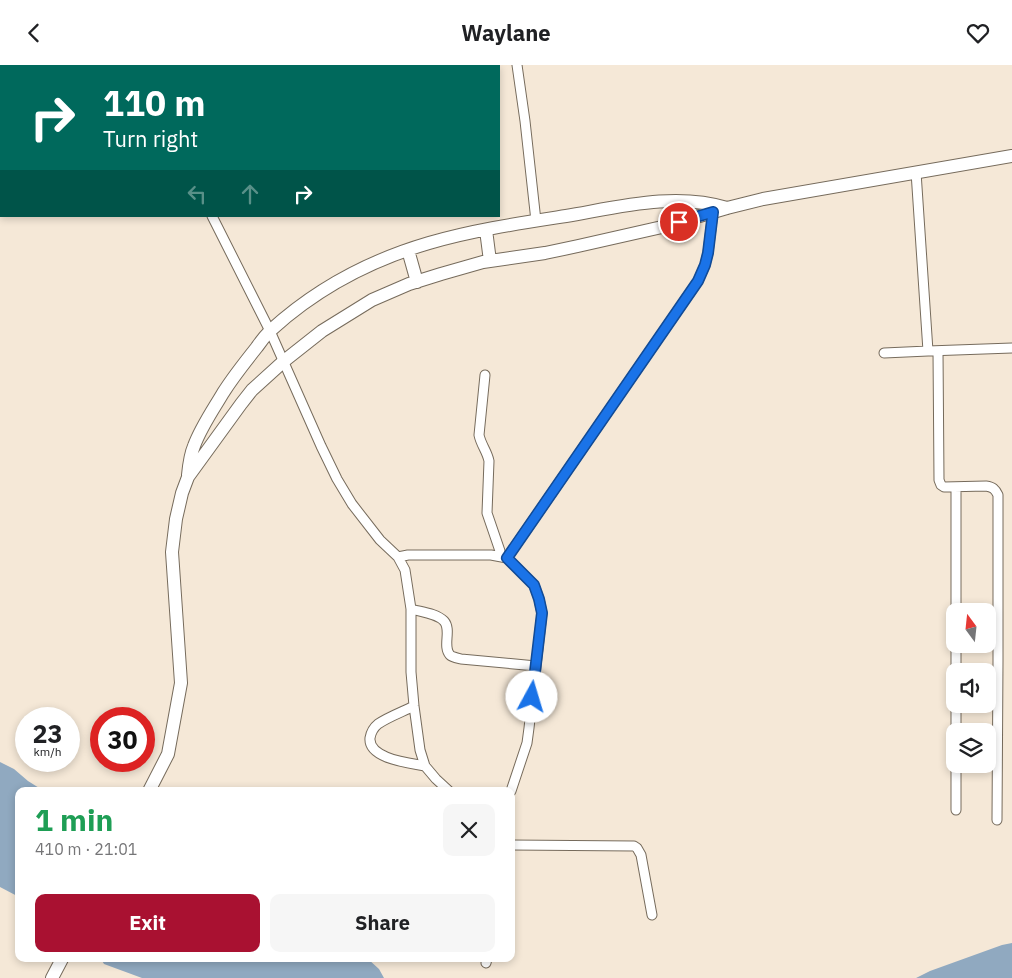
<!DOCTYPE html>
<html lang="en">
<head>
<meta charset="utf-8">
<style>
	:root { --surface:#fff; --page:#f6f6f6; --text:#202124; --muted:#757577; --accent:#a91131 }
	body { margin:0; font-family:"IBM Plex Sans",sans-serif; background:var(--page); color:var(--text); height:100vh; display:flex; flex-direction:column; font-size:19px; white-space:nowrap }
	* { box-sizing:border-box; margin:0 }
	p { font-size:16px; color:var(--muted) }
	.icon { flex:none; width:28px; height:28px; fill:none; stroke:currentColor; stroke-width:2; stroke-linecap:round; stroke-linejoin:round }
	.map { position:relative; flex:1; overflow:hidden }
	.panel { position:absolute; left:15px; top:722px; width:500px; height:175px; display:flex; flex-direction:column; background:var(--surface); border-radius:10px; box-shadow:0 2px 8px #0003 }
	.panel>* { flex:none }
	.top-card { position:absolute; left:0px; top:0px; width:500px; height:152px; box-shadow:0 2px 8px #0003; background:#00695c; color:#fff; overflow:hidden }
	.needle { width:32px; rotate:345deg }
	.controls { position:absolute; left:946px; top:538px; display:grid; gap:10px }
	.controls a { display:grid; place-items:center; width:50px; height:50px; border-radius:10px; background:var(--surface); box-shadow:0 2px 8px #0003; font-size:25px }
	.speed { position:absolute; left:15px; top:642px; display:flex; gap:10px; font-size:25px; font-weight:700; text-align:center }
	.speed>* { display:grid; place-content:center; width:65px; height:65px; border-radius:50%; background:var(--surface); box-shadow:0 2px 8px #0003; line-height:1 }
	.speed small { font-size:12px; font-weight:400 }
	.speed .limit { border:8px solid #d22; background:#fff; color:#111 }
	.pin { position:absolute; display:grid; place-items:center; width:42px; height:42px; color:#fff; margin:-21px; border:2px solid #fff; border-radius:50%; box-shadow:0 1px 5px #0007 }
	.me { position:absolute; width:55px; margin:-28px; rotate:6deg; stroke-linejoin:round; filter:drop-shadow(0 0 4px #0008) }
	.turn { display:flex; align-items:center; gap:18px; height:105px; padding:0 20px; font-size:22px }
	.turn .icon { width:65px; height:65px; stroke-width:2.5 }
	.turn b { display:block; font-size:35px; line-height:42px }
	.lanes { display:flex; align-items:center; height:48px; padding:0 20px; background:#0003; justify-content:center; gap:25px; direction:ltr }
	.lanes .off { opacity:.35 }
	.round { display:grid; place-items:center; flex:none; width:52px; height:52px; border-radius:10px; background:var(--page) }
	.head { display:flex; align-items:center; justify-content:space-between; height:85px; padding:0 20px }
	h1 { font-size:30px; font-weight:700; line-height:38px; color:#1e9e55 }
	.action { display:flex; gap:10px; margin-top:auto; padding:10px 20px }
	.action a { flex:1; height:58px; border-radius:10px; background:var(--accent); color:#fff; font-size:20px; font-weight:700; line-height:58px; text-align:center }
	.action a+a { background:var(--page); color:var(--text) }
	header { display:flex; justify-content:space-between; align-items:center; height:65px; padding:0 20px; background:var(--surface); font-size:22px; font-weight:700 }
	.map>svg:first-child { display:block }
	.water { fill:#90a9c0 }
	.lines { fill:none; stroke-linecap:round; stroke-linejoin:round }
	.street-casing { stroke:#766b5c; stroke-width:11 }
	.secondary-casing { stroke:#766b5c; stroke-width:14 }
	.street { stroke:#fff; stroke-width:9 }
	.secondary { stroke:#fff; stroke-width:12 }
	.route-casing { stroke:#114b97; stroke-width:12 }
	.route { stroke:#1a73e8; stroke-width:9 }
</style>
</head>
<body>
<header><svg class="icon" aria-label="back" viewBox="0 0 24 24"><path d="M15 5l-7 7 7 7"/></svg>Waylane<svg class="icon" aria-label="heart" viewBox="0 0 24 24"><path d="M12 20l-8-8c-3-5 5-10 8-4 3-6 11-1 8 4z"/></svg></header>
<div class="map">
<svg width="1012" height="913" viewBox="0 0 1012 913">
	<rect width="100%" height="100%" fill="#f5e8d7"/>
	<path class="water" d="M0,697L14,704L28,716L44,726H19V832L0,822Z
		M1012,878V913H916L930,906L1002,880Z
		M101,894H368L379,904L384,913H142L104,899Z"/>
	<g class="lines">
		<g class="street-casing">
			<path id="street" d="M125,0L126,1
				M517,0L525,56L536,156
				M916,107L928,286
				M212,151L270,266L321,381L337,414L352,439L380,475L398,492L405,505L411,544V607L414,641L420,685L425,701L436,714L449,726
				M938,286L939,415L941,420L944,422L986,421C993,422 995,424 998,430V596L997,755
				M884,288L928,286L1012,283
				M485,310L479,370C481,380 487,386 489,396L487,448L500,486V491
				M956,422V546
				M398,492L408,490H491L507,493L534,520L539,534L542,548L529,663L527,678L511,726
				M507,493L698,216L705,200L708,188L713,147
				M411,544C421,547 436,548 444,556C452,565 442,581 450,590C452,592 457,593 461,594L536,601
				M956,579V606
				M956,639V666
				M414,641C402,647 388,652 378,659C373,663 371,667 370,673C368,694 410,698 425,701
				M956,699V745
				M511,780L634,781L637,783L641,790L652,850
				M486,898L487,894"/>
		</g>
		<g class="secondary-casing">
			<path id="secondary" d="M486,165L490,196
				M408,185L417,217
				M188,410C189,400 190,390 194,381C201,362 213,345 223,328C233,312 245,297 257,282C261,276 266,270 271,265C316,224 371,195 429,178C473,165 521,158 566,151C619,142 675,127 727,143
				M149,726L168,689L181,618L172,487L176,454L182,428L188,412L241,339L252,325L284,296L322,266L372,235L409,219L441,209L483,197L545,188L578,181L662,162L727,143L763,134L1012,91
				M52,913L62,894"/>
		</g>
		<use href="#street" class="street"/>
		<use href="#secondary" class="secondary"/>
	</g>
	<g class="lines">
		<g class="route-casing">
			<path id="route" d="M532,632L542,548L539,534L534,520L507,493L698,216L705,200L708,188L713,147L679,157"/>
		</g>
		<use href="#route" class="route"/>
	</g>
</svg>
<div class="controls">
<a><svg class="needle" viewBox="-14 -14 28 28"><path d="M0-13l5 13h-10z" fill="#e53935"/><path d="M0 13l5-13h-10z" fill="#757577"/></svg></a>
<a><svg class="icon" aria-label="sound" viewBox="0 0 24 24"><path d="M4 9h4l5-4v14l-5-4H4zM17 9q2 3 0 6"/></svg></a>
<a><svg class="icon" aria-label="layers" viewBox="0 0 24 24"><path d="M12 4l9 5-9 5-9-5zM3 14l9 5 9-5"/></svg></a>
</div>
<div class="speed"><div>23<small>km/h</small></div><div class="limit">30</div></div>
<div class="pin" style="left:679px;top:157px;background:#d93025"><svg class="icon" aria-label="arrive" viewBox="0 0 24 24"><path d="M6 21V4h12l-3 4 3 4H6"/></svg></div>
<svg class="me" style="left:532px;top:632px" viewBox="-20 -20 40 40"><circle r="19" fill="#fff"/><path d="M0-13L10 11 0 6-10 11z" fill="#1a73e8"/></svg>
<div class="top-card">
<div class="turn"><svg class="icon" aria-label="right" viewBox="0 0 24 24"><path d="M7 20v-9h11M14 6l5 5-5 5"/></svg><div><b>110 m</b>Turn right</div></div>
<div class="lanes"><svg class="icon off" aria-label="left" viewBox="0 0 24 24"><path d="M17 20v-9H6M10 6l-5 5 5 5"/></svg><svg class="icon off" aria-label="ahead" viewBox="0 0 24 24"><path d="M12 20V5M6 11l6-6 6 6"/></svg><svg class="icon" aria-label="right" viewBox="0 0 24 24"><path d="M7 20v-9h11M14 6l5 5-5 5"/></svg></div>
</div>
<section class="panel">
<div class="head"><div><h1>1 min</h1><p>410 m · 21:01</p></div><a class="round"><svg class="icon" aria-label="close" viewBox="0 0 24 24"><path d="M6 6l12 12M18 6L6 18"/></svg></a></div>
<div class="action"><a>Exit</a><a>Share</a></div>
</section>
</div>
</body>
</html>
